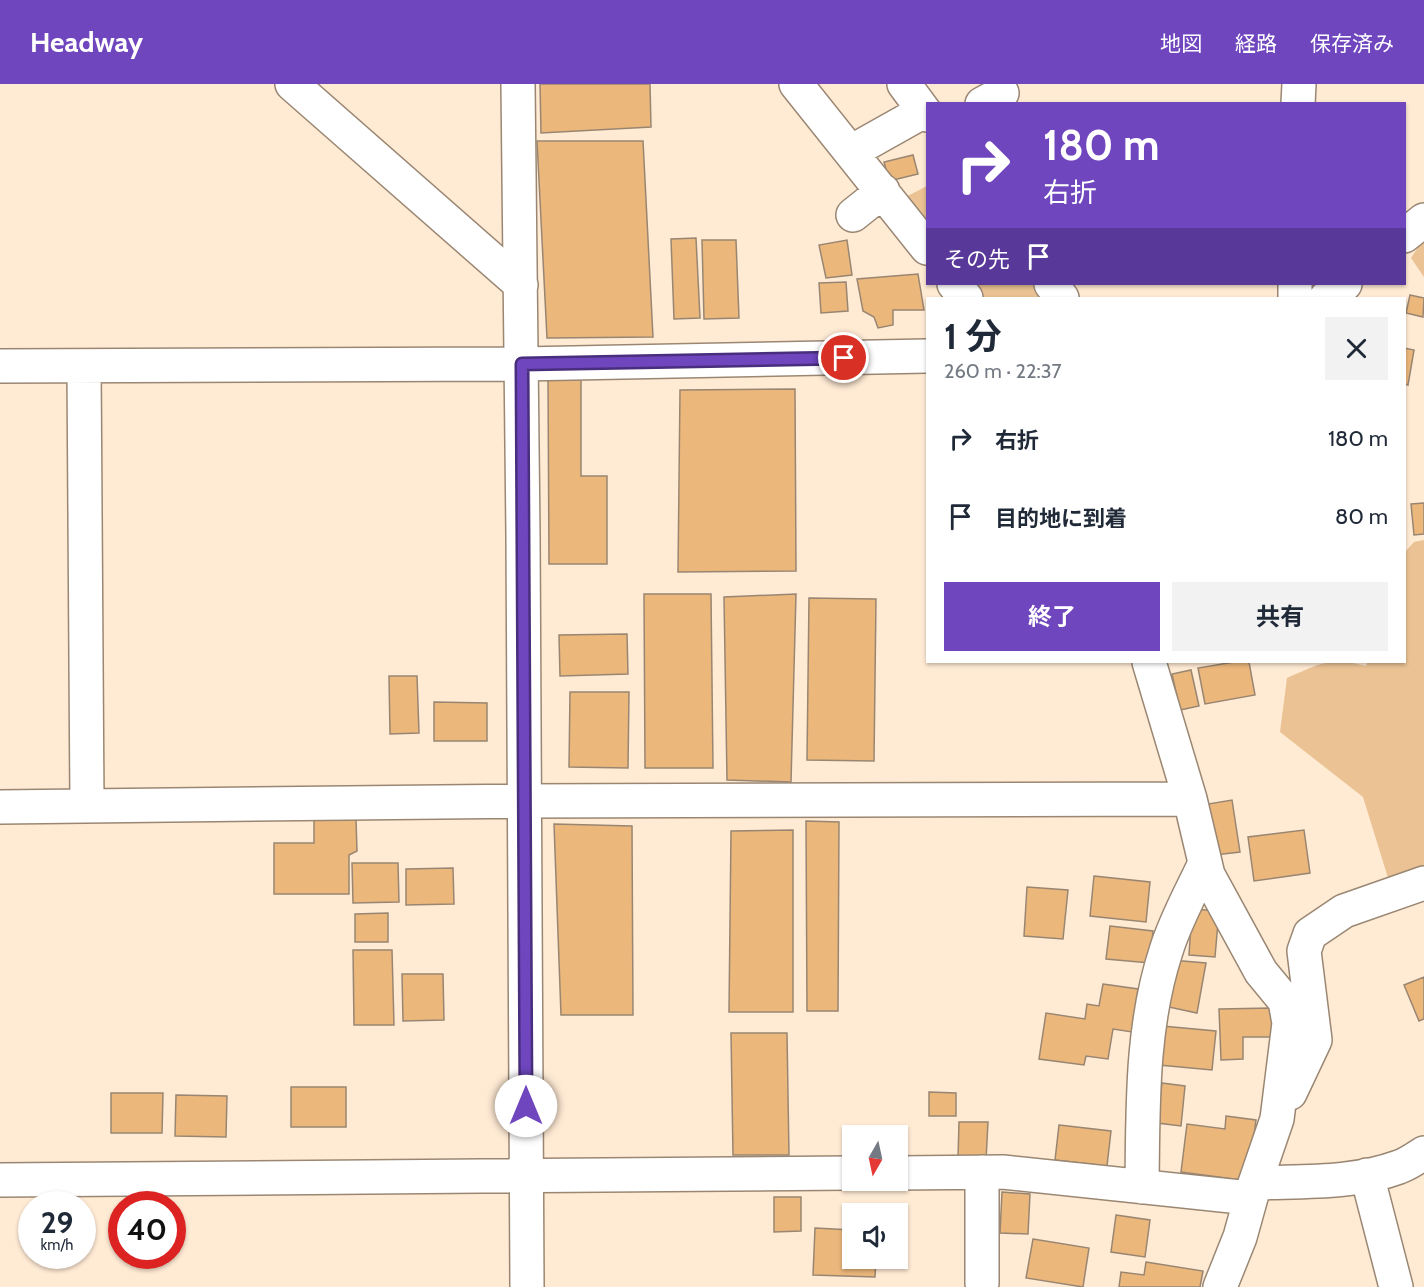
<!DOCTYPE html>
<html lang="ja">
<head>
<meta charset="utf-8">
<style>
	:root { --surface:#fff; --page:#f2f2f3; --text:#1f2937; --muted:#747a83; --accent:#6f46be }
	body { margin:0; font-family:Cabin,"Noto Sans JP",sans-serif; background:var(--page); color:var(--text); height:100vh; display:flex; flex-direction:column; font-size:22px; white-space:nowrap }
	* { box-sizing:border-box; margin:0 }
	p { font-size:20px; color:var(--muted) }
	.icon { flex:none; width:33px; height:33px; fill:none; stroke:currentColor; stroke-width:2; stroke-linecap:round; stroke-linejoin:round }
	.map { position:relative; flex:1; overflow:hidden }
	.sheet { position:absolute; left:926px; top:213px; width:480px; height:366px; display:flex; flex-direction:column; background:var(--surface); border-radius:0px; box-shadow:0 2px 4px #0004 }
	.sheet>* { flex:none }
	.hud { position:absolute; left:926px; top:18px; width:480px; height:183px; border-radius:0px; box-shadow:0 2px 4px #0004; background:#6f46be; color:#fff; overflow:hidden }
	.needle { width:39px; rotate:189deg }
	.controls { position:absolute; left:842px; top:1041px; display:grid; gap:12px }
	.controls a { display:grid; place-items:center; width:66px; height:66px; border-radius:0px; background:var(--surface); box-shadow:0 2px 4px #0004; font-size:30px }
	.speed { position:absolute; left:18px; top:1107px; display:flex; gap:12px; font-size:30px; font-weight:700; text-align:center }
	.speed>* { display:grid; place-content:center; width:78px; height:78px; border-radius:50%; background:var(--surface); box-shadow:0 2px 4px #0004; line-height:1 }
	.speed small { font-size:15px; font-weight:400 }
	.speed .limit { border:9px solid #d22; background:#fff; color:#111 }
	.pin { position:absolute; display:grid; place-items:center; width:51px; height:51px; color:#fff; margin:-26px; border:3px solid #fff; border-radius:50%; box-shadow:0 2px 6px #0007 }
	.me { position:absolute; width:66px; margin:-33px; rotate:0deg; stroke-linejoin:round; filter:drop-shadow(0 0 4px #0008) }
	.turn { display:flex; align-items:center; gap:21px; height:126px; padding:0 18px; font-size:27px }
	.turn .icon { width:78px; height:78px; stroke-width:2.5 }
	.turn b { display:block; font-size:42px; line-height:51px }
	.then { display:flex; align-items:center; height:57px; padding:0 18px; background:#0003; gap:12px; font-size:22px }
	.round { display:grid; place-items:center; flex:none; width:63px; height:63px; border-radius:0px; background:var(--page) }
	.overview { display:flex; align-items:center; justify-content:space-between; height:102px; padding:0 18px }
	h1 { font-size:36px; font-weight:700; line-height:45px }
	.action { display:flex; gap:12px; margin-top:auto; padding:12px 18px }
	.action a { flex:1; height:69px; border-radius:0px; background:var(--accent); color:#fff; font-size:24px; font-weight:700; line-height:69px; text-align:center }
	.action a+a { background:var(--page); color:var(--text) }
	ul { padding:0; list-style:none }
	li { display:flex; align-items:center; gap:18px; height:78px; padding:0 18px }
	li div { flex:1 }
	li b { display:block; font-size:22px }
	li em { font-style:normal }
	header { display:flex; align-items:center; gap:36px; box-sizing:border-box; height:84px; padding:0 30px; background:var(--accent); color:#fff }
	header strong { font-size:28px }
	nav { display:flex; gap:33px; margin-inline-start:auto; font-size:21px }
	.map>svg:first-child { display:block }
	.green { fill:#eac294 }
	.building { fill:#ebb77b; stroke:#998672; stroke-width:1.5 }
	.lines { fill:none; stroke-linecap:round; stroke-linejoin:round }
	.minor-casing { stroke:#9a8773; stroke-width:36 }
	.minor { stroke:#fff; stroke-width:33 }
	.route-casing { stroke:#482e7c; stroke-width:15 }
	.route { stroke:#6f46be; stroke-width:10 }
</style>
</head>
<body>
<header>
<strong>Headway</strong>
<nav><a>地図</a><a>経路</a><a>保存済み</a></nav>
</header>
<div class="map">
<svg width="1424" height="1203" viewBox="0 0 1424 1203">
	<rect width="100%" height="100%" fill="#ffead4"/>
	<path class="green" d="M927,102V166L892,120Z
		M1424,154V193L1411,174Z
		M953,200H1051L1062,214H964Z
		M1424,456V799L1393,810L1363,713L1280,648L1287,594C1322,579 1328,573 1366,582L1367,578H1404V469L1414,458Z"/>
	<path class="building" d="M540,0H650L651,43L541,49Z
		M537,57H643L653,253L547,254Z
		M913,71L918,90L889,97L884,78Z
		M696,154L700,234L674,235L671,155Z
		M702,156H736L739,234L704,235Z
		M847,156L852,191L826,194L819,161Z
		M918,190L924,226H893V241L878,244L874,233L863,227L857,195Z
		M846,198L848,227L821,229L819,199Z
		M1410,211L1424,214L1423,233L1406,229Z
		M1404,264L1414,266L1408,301L1404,300Z
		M548,294L581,295V392H607V480H549Z
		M795,305L796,487L678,488L680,306Z
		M1424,419V450L1414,451L1411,420Z
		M644,510H711L713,684H645Z
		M796,510L791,698L727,696L724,513Z
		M809,514L876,515L874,677L807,676Z
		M627,550L628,590L560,592L559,551Z
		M1234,578H1249L1255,611L1205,620L1198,584Z
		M1191,586L1199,622L1180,626L1172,590Z
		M389,592H417L419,649L390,650Z
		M570,608H629L628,684L569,683Z
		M434,618L487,619V657H434Z
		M1232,716L1240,768L1215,771L1208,720Z
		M314,734L356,735L357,767L349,771V810H274V759H314Z
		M806,737L839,738L838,927H807Z
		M554,740L632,742L633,931H561Z
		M793,746V928H729L731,747Z
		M1304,746L1310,789L1254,797L1248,753Z
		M352,779H398L399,818L353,819Z
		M453,784L454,820L406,821V785Z
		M1094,792L1150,798L1146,838L1090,832Z
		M1027,803L1068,806L1063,855L1024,852Z
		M1192,825L1219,827L1215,873L1189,871Z
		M388,829V858H355V830Z
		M1110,842L1153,847L1150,879L1106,875Z
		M353,866H392L394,941H354Z
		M1171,876L1206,879L1197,929L1164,922Z
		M402,890H443L444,936L403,937Z
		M1424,893V935L1419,937L1404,901Z
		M1103,900L1138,905L1132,948L1113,945L1108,975L1086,972L1084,981L1039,975L1046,929L1085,935L1087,920L1099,922Z
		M1272,924V953H1243V975L1221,976L1219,925Z
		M1162,942L1216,947L1212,986L1159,981Z
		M731,949H787L789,1071H733Z
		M1162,999L1185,1002L1181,1042L1157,1039Z
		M291,1003H346V1043H291Z
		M929,1008L956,1009V1032H929Z
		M111,1009H163L162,1049H111Z
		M176,1011L227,1012L226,1053L175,1052Z
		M1226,1032L1256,1036L1248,1097L1181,1088L1187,1040L1225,1045Z
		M959,1038H988L986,1076L958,1075Z
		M1059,1041L1111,1047L1107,1082L1055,1076Z
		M1002,1108L1030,1110L1028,1150L1000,1149Z
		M774,1113H801V1147L774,1148Z
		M1116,1131L1150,1136L1145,1173L1111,1168Z
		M815,1144L852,1146V1174H876L875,1193L813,1191Z
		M1033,1155L1089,1164L1083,1203L1026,1194Z
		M1146,1178L1203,1187L1200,1203H1119L1121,1188L1144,1191Z"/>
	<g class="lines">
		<g class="minor-casing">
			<path id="minor" d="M292,0L521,201
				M518,0L523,452L527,1203
				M796,0L927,164
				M904,0L927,31
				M982,20L1002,9
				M1298,20L1299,0
				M851,68L924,27
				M853,131L883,107
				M1404,152L1424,136
				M954,200L966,214
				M1051,200L1062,214
				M1295,214V200
				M1326,214L1345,200
				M0,282L522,280L927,272
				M84,282L87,722
				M1149,578L1190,715L1208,791L1261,888L1285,917L1289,939L1277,1035L1255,1099L1240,1153L1220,1203
				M0,723L524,717L1190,715
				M1290,1009L1315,956L1304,867L1310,850L1344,827L1424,799
				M897,1089L1003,1088L1250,1114
				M1367,1091L1396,1203
				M0,1096L852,1089
				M1255,1099C1303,1097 1353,1100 1399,1083C1408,1080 1416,1074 1424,1069
				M1142,1103C1143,1024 1141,943 1166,867C1175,837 1192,807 1205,779
				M982,1199V1088"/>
		</g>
		<use href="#minor" class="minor"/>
	</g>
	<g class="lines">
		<g class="route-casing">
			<path id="route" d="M526,1022L522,280L844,274"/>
		</g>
		<use href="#route" class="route"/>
	</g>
</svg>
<div class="controls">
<a><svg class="needle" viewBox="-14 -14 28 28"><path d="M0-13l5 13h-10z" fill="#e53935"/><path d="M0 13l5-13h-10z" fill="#747a83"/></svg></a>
<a><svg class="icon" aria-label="sound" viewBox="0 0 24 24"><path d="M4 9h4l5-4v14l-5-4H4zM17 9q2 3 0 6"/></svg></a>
</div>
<div class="speed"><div>29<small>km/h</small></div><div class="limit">40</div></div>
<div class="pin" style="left:844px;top:274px;background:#d93025"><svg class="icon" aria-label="arrive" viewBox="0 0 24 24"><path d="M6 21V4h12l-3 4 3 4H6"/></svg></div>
<svg class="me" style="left:526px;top:1022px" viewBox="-20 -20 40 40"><circle r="19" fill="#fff"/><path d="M0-13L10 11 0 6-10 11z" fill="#6f46be"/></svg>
<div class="hud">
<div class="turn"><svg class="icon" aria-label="right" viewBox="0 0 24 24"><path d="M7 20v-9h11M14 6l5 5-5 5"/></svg><div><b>180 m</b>右折</div></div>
<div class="then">その先<svg class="icon" aria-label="arrive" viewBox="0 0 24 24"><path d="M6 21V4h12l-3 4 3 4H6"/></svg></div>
</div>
<section class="sheet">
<div class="overview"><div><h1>1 分</h1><p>260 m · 22:37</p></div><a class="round"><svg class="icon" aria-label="close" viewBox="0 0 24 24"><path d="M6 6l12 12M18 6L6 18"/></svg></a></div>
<ul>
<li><svg class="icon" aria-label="right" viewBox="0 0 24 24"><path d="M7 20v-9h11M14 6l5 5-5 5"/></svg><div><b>右折</b></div><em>180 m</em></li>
<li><svg class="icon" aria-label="arrive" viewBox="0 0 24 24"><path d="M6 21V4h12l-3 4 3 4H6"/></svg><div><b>目的地に到着</b></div><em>80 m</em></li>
</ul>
<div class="action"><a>終了</a><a>共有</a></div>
</section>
</div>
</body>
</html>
